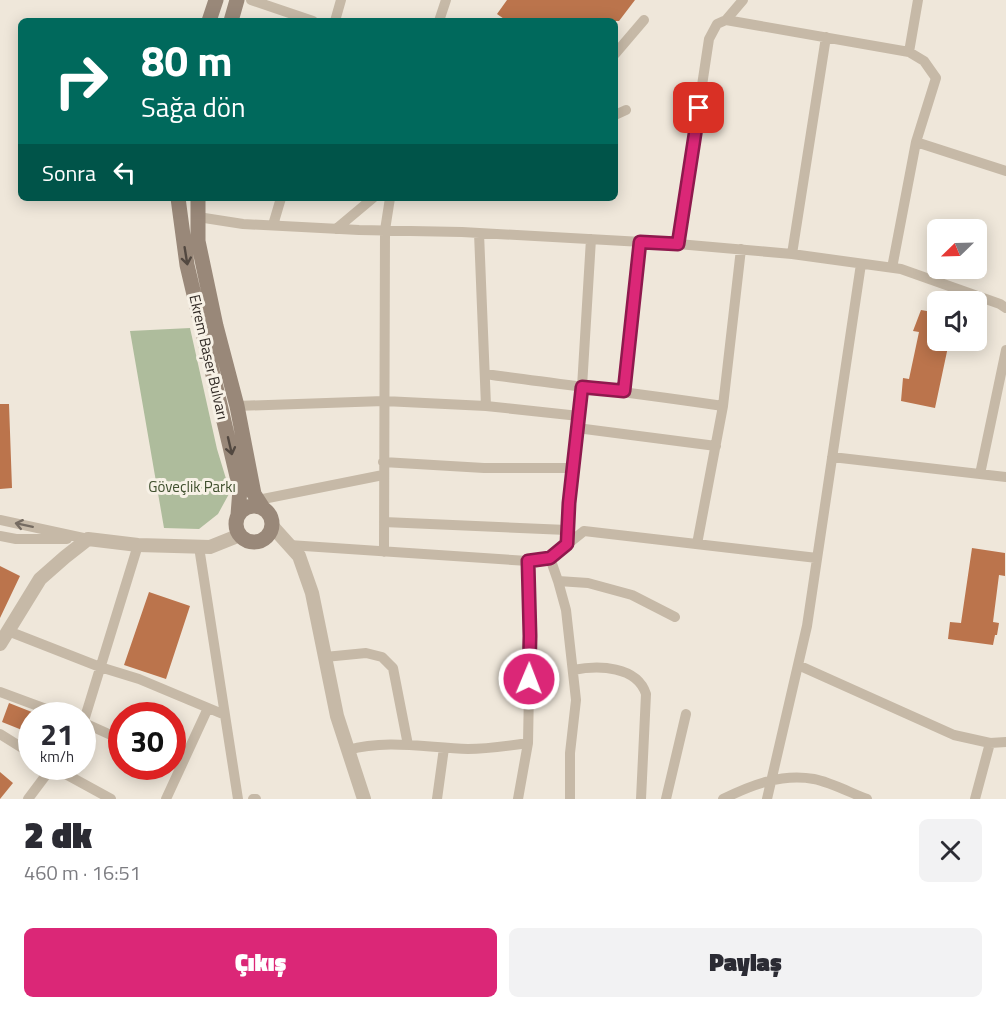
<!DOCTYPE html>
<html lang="tr">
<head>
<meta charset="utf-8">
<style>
	:root { --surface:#fff; --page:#f2f2f3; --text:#2b2b33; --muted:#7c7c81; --accent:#db2777 }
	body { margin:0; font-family:"Titillium Web",sans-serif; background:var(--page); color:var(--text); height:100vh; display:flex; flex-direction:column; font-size:22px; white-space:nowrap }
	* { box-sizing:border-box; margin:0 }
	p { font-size:20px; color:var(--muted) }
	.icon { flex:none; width:33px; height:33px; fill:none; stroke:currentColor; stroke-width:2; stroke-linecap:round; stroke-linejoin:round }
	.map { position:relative; height:799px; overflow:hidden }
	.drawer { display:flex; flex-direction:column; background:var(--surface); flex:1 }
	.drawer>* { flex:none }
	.top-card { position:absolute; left:18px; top:18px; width:600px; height:183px; border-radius:9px; box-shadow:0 3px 15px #0003; background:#00695c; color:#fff; overflow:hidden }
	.needle { width:39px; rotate:247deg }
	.buttons { position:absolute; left:927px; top:219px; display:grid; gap:12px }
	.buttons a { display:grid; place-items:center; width:60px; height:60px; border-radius:9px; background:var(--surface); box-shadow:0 3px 15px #0003; font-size:30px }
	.speed { position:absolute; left:18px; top:702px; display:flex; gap:12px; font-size:30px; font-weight:700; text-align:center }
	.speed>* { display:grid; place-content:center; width:78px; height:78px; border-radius:50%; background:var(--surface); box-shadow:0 3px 15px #0003; line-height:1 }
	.speed small { font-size:15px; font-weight:400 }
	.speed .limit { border:9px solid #d22; background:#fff; color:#111 }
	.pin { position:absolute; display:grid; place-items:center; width:51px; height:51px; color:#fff; margin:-26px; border-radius:12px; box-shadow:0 3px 9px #0006 }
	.me { position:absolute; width:66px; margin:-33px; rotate:1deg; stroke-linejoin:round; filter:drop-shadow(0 0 4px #0008) }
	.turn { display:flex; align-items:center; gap:21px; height:126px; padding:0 24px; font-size:27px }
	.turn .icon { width:78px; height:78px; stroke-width:2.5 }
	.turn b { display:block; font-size:42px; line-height:51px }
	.then { display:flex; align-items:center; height:57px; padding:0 24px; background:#0003; gap:12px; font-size:22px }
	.round { display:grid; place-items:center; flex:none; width:63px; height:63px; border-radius:9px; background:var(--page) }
	.head { display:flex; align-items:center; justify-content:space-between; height:102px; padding:0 24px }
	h1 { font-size:36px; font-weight:800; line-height:45px }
	.primary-button { display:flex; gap:12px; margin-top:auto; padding:12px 24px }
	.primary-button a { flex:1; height:69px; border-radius:9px; background:var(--accent); color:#fff; font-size:24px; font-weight:800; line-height:69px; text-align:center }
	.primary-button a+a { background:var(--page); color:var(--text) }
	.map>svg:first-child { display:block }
	.green { fill:#aebc9c }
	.building { fill:#bb744c }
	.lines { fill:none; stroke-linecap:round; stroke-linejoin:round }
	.minor { stroke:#c6b9a7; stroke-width:10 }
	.tertiary { stroke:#c6b9a7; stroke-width:14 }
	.secondary { stroke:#998879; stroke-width:15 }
	.oneway { stroke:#524840 }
	.oneway2 { stroke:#756b61 }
	.route-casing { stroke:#8e194d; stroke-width:15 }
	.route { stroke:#db2777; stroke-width:10 }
	.labels { text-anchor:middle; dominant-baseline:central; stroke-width:6; stroke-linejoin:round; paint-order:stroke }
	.street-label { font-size:15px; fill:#332c27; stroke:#f7f1e6 }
	.park-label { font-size:15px; fill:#3f4f2d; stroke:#f7f1e6 }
</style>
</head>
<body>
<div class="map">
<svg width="1006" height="799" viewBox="0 0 1006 799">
	<rect width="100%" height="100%" fill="#efe7da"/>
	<path class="green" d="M190,328L217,449L230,492L218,514L199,529L164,528L130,331Z"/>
	<path class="building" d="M507,0H635L619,21H507L497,14Z
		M921,310L938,313V340L949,342L935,408L901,401L903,378L909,379L919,332L913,331Z
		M0,404H9L12,488L0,489Z
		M972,548L1005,553V576L999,575L993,622L999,623L997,635H995L993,645L948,639L950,622L961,623Z
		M0,566L20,576L0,618Z
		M149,592L190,606L166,679L124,665Z
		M9,703L42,716H32V734L2,722Z
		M0,772L13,783L0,799Z"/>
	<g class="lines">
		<path class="minor" d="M251,0L313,21
			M726,20L909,52L924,61L936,78L916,142L892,268
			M335,21L341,0
			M439,21L446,0
			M909,52L918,0
			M615,54L644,20
			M615,115L626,110
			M916,142L1006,171
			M198,217L243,224L359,230L462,232L678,244L792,254L901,269L1000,304L1006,308
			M273,225L281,198
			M336,229L373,198
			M479,233L486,406
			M678,244L709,39L717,24L726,20L743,0
			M792,254L826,37
			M485,374C564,385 644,394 723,406
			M624,391L640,242
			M237,406L384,401L486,406L579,416
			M577,428L716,446
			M832,457L1006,477
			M383,462L484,468H574
			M980,474L1006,350
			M258,500L383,475
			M0,520L88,539
			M384,522L567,530
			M0,536L16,539H67
			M567,544L569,503L582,387L591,239
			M697,544L723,406L741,249
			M289,545L528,561L550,558L584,531L817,558
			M199,547L238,799
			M384,552L385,230L390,198
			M550,558L558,581L588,583L632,595L675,617
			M558,581L566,610L576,700L570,753V799
			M8,631L100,667L139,679L225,715
			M325,657L366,653L382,657L393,668L408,745
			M798,665L954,735L990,743L1006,742
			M573,670C599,665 637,666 646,694L641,799
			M0,692L65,716
			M82,722L122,740
			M82,727L138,545
			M0,734L32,754
			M348,750C387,739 428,748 468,749C488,749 508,746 528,743
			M51,766L111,799
			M28,799L52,767
			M166,799L208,708
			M253,799H256
			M437,799L444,748
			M518,799L528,743L530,636L528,561
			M666,799L686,714
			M723,799C751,785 782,773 814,779C830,782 851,793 867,799
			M767,799L807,626L861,264
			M975,799L990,743"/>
		<path class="tertiary" d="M272,526L299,556L312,593L337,716L364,799
			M0,644L40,579L65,557L88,539L138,545L210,547L240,535"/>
		<path class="secondary" d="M209,21L216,0
			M231,21L237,0
			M178,198L187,265L240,489L238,515
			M198,198V241L216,326L237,406L254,494L263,508
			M236 524a18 18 0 1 1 36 0a18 18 0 1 1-36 0Z"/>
	</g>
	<defs><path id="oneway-shaft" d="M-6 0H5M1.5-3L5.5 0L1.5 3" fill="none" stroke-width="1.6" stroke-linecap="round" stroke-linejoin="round" transform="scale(1.5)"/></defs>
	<g class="oneway">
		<use href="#oneway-shaft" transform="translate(186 256) rotate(81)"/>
		<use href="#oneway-shaft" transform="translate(230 446) rotate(77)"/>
	</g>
	<use class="oneway2" href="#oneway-shaft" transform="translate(24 525) rotate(-168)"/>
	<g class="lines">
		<g class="route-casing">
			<path id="route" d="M529,679L530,636L528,561L550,558L567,544L569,503L582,387L624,391L640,242L678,244L699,108"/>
		</g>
		<use href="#route" class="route"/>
	</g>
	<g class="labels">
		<g class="street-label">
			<text transform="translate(209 357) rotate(77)">Ekrem Başer Bulvarı</text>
		</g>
		<g class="park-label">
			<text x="192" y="486">Göveçlik Parkı</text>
		</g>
	</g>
</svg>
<div class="buttons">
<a><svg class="needle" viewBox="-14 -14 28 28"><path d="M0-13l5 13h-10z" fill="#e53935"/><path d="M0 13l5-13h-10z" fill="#7c7c81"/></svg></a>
<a><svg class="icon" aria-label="sound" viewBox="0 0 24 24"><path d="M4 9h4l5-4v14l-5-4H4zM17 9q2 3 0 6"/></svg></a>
</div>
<div class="speed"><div>21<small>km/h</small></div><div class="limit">30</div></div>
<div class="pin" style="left:699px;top:108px;background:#d93025"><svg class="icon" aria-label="arrive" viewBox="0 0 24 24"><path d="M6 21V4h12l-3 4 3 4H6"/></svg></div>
<svg class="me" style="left:529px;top:679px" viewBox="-20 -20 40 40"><circle r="17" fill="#db2777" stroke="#fff" stroke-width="3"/><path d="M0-11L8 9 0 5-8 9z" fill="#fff"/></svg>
<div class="top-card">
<div class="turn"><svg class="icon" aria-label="right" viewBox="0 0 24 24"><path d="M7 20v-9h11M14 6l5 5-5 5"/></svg><div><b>80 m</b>Sağa dön</div></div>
<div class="then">Sonra<svg class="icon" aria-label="left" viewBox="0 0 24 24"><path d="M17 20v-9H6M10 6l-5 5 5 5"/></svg></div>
</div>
</div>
<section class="drawer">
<div class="head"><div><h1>2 dk</h1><p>460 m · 16:51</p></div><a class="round"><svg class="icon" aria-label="close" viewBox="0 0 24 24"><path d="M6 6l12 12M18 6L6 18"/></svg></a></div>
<div class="primary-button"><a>Çıkış</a><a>Paylaş</a></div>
</section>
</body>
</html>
